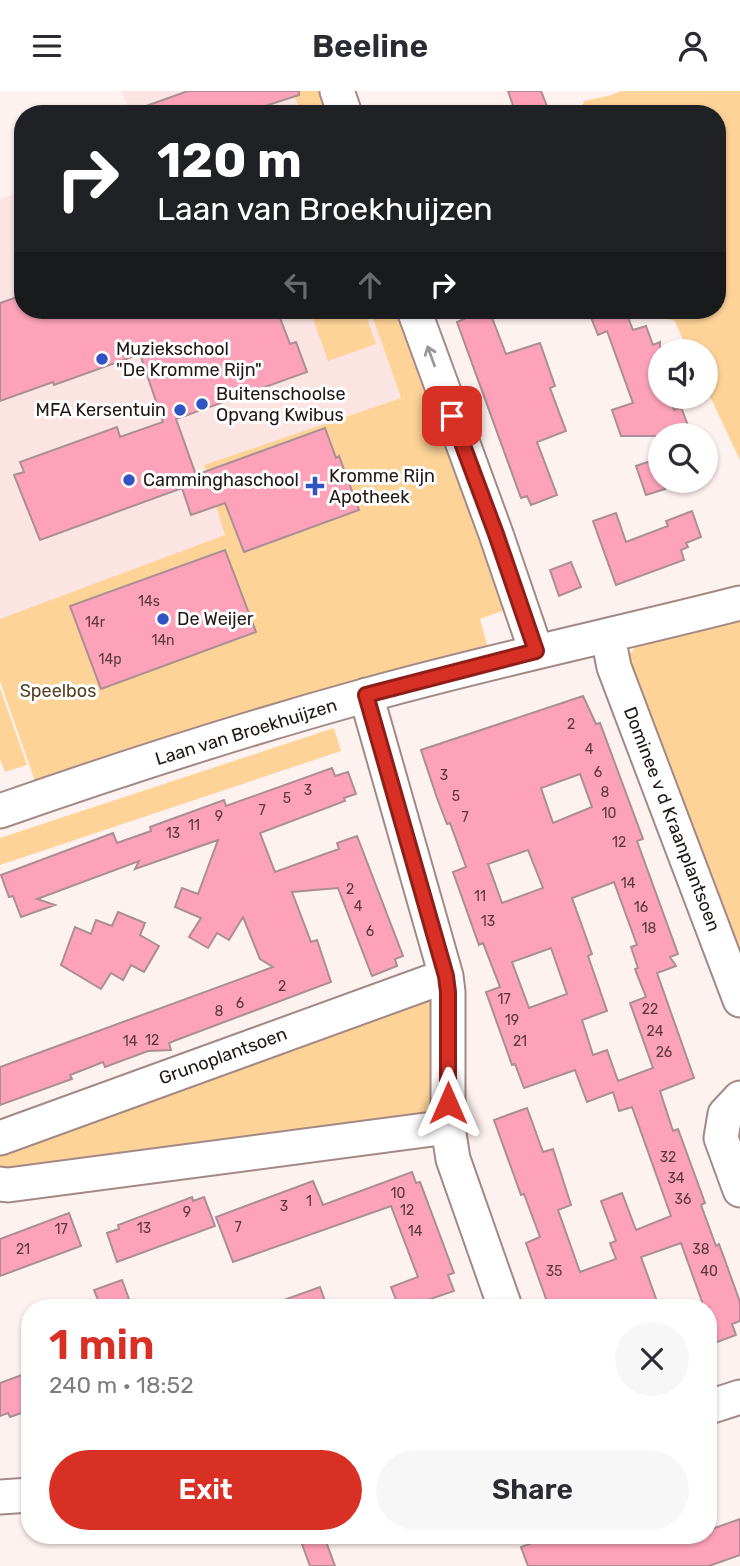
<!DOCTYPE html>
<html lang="en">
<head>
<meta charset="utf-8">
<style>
	:root { --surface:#fff; --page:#f7f7f7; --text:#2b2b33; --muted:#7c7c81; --accent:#d93025 }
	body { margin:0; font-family:Rubik,sans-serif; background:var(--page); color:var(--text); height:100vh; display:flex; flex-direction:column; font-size:26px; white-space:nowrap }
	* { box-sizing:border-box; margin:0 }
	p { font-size:23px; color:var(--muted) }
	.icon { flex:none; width:38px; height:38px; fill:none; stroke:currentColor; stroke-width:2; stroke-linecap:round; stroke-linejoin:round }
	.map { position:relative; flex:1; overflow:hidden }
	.details { position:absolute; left:21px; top:1208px; width:696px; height:245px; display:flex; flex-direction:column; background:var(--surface); border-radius:28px; box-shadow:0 2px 5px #0004 }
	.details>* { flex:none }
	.guide { position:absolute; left:14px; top:14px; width:712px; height:214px; border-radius:28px; box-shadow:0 2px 5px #0004; background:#202124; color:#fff; overflow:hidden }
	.fabs { position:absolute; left:648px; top:248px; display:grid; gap:14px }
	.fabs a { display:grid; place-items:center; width:70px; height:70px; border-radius:50%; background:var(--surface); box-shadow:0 2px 5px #0004; font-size:35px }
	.pin { position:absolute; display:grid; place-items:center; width:60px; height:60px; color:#fff; margin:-30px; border-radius:14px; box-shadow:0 4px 10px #0006 }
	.me { position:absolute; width:77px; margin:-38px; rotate:0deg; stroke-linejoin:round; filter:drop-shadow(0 0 5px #0008) }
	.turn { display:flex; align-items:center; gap:24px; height:147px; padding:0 28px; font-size:32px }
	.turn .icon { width:91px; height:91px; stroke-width:2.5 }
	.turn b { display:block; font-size:49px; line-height:60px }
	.lanes { display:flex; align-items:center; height:66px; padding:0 28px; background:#0003; justify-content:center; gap:35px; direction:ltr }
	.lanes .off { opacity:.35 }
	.round { display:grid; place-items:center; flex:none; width:74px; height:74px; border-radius:37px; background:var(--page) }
	.summary { display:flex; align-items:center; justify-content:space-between; height:119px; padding:0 28px }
	h1 { font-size:42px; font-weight:600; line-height:52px; color:var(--accent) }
	.button { display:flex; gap:14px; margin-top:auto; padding:14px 28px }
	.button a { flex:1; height:80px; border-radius:42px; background:var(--accent); color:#fff; font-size:28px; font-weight:600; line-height:80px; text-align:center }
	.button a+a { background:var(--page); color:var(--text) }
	header { display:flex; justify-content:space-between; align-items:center; height:91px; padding:0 28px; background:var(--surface); font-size:32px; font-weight:600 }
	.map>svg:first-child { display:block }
	.built { fill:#fbe4e1 }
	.green { fill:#fdd398 }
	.building { fill:#fda2b9; stroke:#a98f95; stroke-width:2; fill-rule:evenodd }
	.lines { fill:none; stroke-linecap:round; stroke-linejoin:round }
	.minor-casing { stroke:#a38986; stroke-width:37 }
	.minor { stroke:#fff; stroke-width:33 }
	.oneway { stroke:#9b9796 }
	.route-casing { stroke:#8d1f18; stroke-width:18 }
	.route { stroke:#d93025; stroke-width:12 }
	.poi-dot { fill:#3153c4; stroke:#fff; stroke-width:2.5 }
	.labels { text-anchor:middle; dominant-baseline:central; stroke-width:6; stroke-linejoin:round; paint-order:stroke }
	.number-label { font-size:14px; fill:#583a3f }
	.poi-label { font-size:18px; fill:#211716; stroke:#fff; text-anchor:start }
	.park-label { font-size:18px; fill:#553f1f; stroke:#fff }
	.street-label { font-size:18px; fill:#211716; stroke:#fff }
</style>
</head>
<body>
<header><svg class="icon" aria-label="menu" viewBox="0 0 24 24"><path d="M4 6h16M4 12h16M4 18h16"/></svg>Beeline<svg class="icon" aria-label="person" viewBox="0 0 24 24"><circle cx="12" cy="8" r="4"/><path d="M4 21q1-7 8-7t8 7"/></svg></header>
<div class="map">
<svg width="740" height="1475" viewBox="0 0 740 1475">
	<rect width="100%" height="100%" fill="#fef2f0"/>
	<path class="built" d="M122,0H293L301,23H130Z
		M23,100V219H370L400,307L204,374L226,444L77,500L123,635L27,667L0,590V108Z"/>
	<path class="green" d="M293,0H325L333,23H301Z
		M622,0H740V369L705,295V261H689L674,229L661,227L658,219H718V23H583L581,19L584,10L608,5Z
		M310,219H364L376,253L328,270Z
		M370,219H402L508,518L480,528L488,557L37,696L0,590V528L225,444L204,374L401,307Z
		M740,527V883L626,569L637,553Z
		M0,597L27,674L5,681L0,668Z
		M334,637L341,660L0,774V747Z
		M424,903L440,918L432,1022L0,1080V1059Z"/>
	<path class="building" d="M188,0H299V4L265,15L267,23H132V20Z
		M508,0H541L550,23H516Z
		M23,204V219H226L227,225L245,219H277L290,253L296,251L307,281L176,328L196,384L325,337L336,367L339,365L359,419L244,461L225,412L191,424L182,397L40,449L14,384L24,381L20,371L117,336L120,346L163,331L140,263L54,294L53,291L0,310V212Z
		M460,219H489L506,263L540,252L555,295L550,297L566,340L537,351L557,404L531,414L527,405L521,407L457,231L464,228Z
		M588,219H625L633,239L646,235L653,254L660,251V306H669L674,319L681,316L692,345H621L612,319L633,312L607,240L598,244Z
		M660,367V390H662L665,398L646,404L636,375Z
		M692,420L701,446L686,452L688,456L681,459L684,469L616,494L593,430L616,422L626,451L668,435L666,430Z
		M225,459L256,541L101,598L70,515Z
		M571,471L581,496L559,505L550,479Z
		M583,605L596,633L600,632L643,748L637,750L678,863L670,866L676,875L657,882L694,987L660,1000L673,1040L678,1038L705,1112L701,1114L716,1155L719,1153L740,1211V1230L732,1233L736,1244L709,1254V1216H704L681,1152L641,1166L659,1216H549L526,1152L540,1146L524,1103L521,1104L494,1029L527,1017L543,1061L553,1058L571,1114L558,1119L580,1181L616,1168L610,1152L616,1150L601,1110L622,1102L636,1139L671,1125L632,1016L619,1020L613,1001L587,1011L575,979L524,997L515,973L512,974L486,901L500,896L483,852L479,854L453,781L466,776L450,732L447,733L437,707L421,659ZM580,683L592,716L553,732L541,697ZM528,759L543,797L502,812L488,773ZM614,791L637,854L631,856L638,877L635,878L646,906L630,912L653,977L618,990L607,959L593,964L582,929L607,920L588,865L592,863L572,807ZM551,857L567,903L529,917L512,871Z
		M332,677L335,685L348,681L356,703L344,707L345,710L260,742L275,781L339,758L337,752L357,745L403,865L395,868L397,875L372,885L338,797L292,801L311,851L317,849L331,891L179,948L169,952L171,959L148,960L105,976L103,971L70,984L72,988L0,1014V976L273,876L260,868L243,826L229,849L217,842L208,857L189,846L201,827L175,816L182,797L198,803L218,749L135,778L139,770L37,808L55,814L21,826L13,805L9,806L1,784L113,742L117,752L151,740L150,736L224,709L226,715Z
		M118,821L145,832L140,844L159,855L144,881L131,874L123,889L111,882L101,898L61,874L75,836L91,843L96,829L112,835Z
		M412,1081L416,1092L420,1091L454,1182L448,1184L454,1200L407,1216H399L391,1196L418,1186L391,1115L233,1171L216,1126L313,1090L323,1114Z
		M192,1106L193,1110L204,1106L215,1135L117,1171L107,1142L119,1138L118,1134Z
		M69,1122L81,1155L0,1185V1148Z
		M122,1189L129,1208L101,1216L94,1199Z
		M320,1196L327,1216H270V1214Z
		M30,1281V1319L10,1326L8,1322L0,1325V1292Z
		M740,1428V1464L709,1475H528L521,1456L553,1444H709V1439Z
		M324,1445L335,1475H310L302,1453Z"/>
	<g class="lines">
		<g class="minor-casing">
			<path id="minor" d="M337,0L345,23
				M414,219L496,443L536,560
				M608,546L614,576L740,909
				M366,604L446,885L448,901V1036L453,1068L505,1216
				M0,720C120,678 241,639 364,605C489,570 615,544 740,512
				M740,1007L725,1023L721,1047L740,1099
				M0,1047L446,885
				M0,1093L8,1094L448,1036
				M709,1316L740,1306
				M0,1406L30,1404"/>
		</g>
		<use href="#minor" class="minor"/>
	</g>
	<defs><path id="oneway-shaft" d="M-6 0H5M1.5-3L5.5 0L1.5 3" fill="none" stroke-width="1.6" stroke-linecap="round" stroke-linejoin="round" transform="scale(1.75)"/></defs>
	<use class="oneway" href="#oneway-shaft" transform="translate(431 265) rotate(-110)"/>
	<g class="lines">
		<g class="route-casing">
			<path id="route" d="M448,1012V901L446,885L366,604L536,560L496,443L452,325"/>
		</g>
		<use href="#route" class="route"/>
	</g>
	<g class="poi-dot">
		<circle cx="102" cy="268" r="7"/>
		<circle cx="202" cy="313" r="7"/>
		<circle cx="180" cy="319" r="7"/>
		<circle cx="129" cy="389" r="7"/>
		<path d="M311.5 384.5h7v7h7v7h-7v7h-7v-7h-7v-7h7z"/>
		<circle cx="163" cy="528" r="7"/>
	</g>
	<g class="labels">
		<g class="number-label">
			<text x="149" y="510">14s</text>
			<text x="95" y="531">14r</text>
			<text x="163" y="549">14n</text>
			<text x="110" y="568">14p</text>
			<text x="571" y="633">2</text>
			<text x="589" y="658">4</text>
			<text x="598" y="681">6</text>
			<text x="444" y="684">3</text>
			<text x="308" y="699">3</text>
			<text x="605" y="701">8</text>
			<text x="456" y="705">5</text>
			<text x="287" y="707">5</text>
			<text x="262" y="719">7</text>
			<text x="609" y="722">10</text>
			<text x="219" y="725">9</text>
			<text x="465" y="726">7</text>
			<text x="194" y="734">11</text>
			<text x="173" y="742">13</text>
			<text x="619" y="751">12</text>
			<text x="628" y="792">14</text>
			<text x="350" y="798">2</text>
			<text x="480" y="805">11</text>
			<text x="358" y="815">4</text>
			<text x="641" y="816">16</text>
			<text x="488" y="830">13</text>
			<text x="649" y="837">18</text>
			<text x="370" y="840">6</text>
			<text x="282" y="895">2</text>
			<text x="504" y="908">17</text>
			<text x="240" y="912">6</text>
			<text x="650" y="918">22</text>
			<text x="219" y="920">8</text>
			<text x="512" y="929">19</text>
			<text x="655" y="940">24</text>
			<text x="152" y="949">12</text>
			<text x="130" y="950">14</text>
			<text x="520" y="950">21</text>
			<text x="664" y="961">26</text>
			<text x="668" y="1066">32</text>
			<text x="676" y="1087">34</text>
			<text x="398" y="1102">10</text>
			<text x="683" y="1108">36</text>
			<text x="309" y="1110">1</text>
			<text x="284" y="1115">3</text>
			<text x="407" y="1119">12</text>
			<text x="187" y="1121">9</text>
			<text x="238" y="1136">7</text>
			<text x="144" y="1137">13</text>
			<text x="61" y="1138">17</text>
			<text x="415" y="1140">14</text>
			<text x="23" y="1158">21</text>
			<text x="701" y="1158">38</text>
			<text x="554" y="1180">35</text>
			<text x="709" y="1180">40</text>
		</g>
		<g class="poi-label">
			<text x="116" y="258">Muziekschool<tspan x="116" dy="21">"De Kromme Rijn"</tspan></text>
			<text x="216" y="303">Buitenschoolse<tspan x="216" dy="21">Opvang Kwibus</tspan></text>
			<text x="166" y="319" text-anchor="end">MFA Kersentuin</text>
			<text x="329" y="385">Kromme Rijn<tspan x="329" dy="21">Apotheek</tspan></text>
			<text x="143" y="389">Camminghaschool</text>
			<text x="177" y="528">De Weijer</text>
		</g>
		<g class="park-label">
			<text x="58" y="600">Speelbos</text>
		</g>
		<g class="street-label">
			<text transform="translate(246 641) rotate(-17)">Laan van Broekhuijzen</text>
			<text transform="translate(672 728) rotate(69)">Dominee v d Kraanplantsoen</text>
			<text transform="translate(223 965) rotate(-20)">Grunoplantsoen</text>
		</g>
	</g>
</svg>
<div class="fabs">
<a><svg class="icon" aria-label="sound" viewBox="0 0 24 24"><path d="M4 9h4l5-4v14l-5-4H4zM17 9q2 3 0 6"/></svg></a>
<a><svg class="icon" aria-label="search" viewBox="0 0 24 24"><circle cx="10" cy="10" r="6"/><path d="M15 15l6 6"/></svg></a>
</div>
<div class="pin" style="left:452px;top:325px;background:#d93025"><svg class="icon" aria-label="arrive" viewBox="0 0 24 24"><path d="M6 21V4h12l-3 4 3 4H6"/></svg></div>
<svg class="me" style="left:448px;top:1012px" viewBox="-20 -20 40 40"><path d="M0-17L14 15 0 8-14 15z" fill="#d93025" stroke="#fff" stroke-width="4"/></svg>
<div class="guide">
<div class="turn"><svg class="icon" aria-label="right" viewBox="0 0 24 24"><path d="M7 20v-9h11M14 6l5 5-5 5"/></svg><div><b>120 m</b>Laan van Broekhuijzen</div></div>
<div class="lanes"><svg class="icon off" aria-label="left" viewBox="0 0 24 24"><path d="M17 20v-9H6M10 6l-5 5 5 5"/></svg><svg class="icon off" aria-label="ahead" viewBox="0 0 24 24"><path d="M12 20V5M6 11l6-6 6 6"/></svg><svg class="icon" aria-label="right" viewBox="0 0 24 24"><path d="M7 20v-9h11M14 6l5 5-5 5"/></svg></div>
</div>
<section class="details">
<div class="summary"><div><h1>1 min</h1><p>240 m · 18:52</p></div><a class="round"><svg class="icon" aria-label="close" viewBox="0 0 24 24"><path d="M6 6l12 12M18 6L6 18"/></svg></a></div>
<div class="button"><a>Exit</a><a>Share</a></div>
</section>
</div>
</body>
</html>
